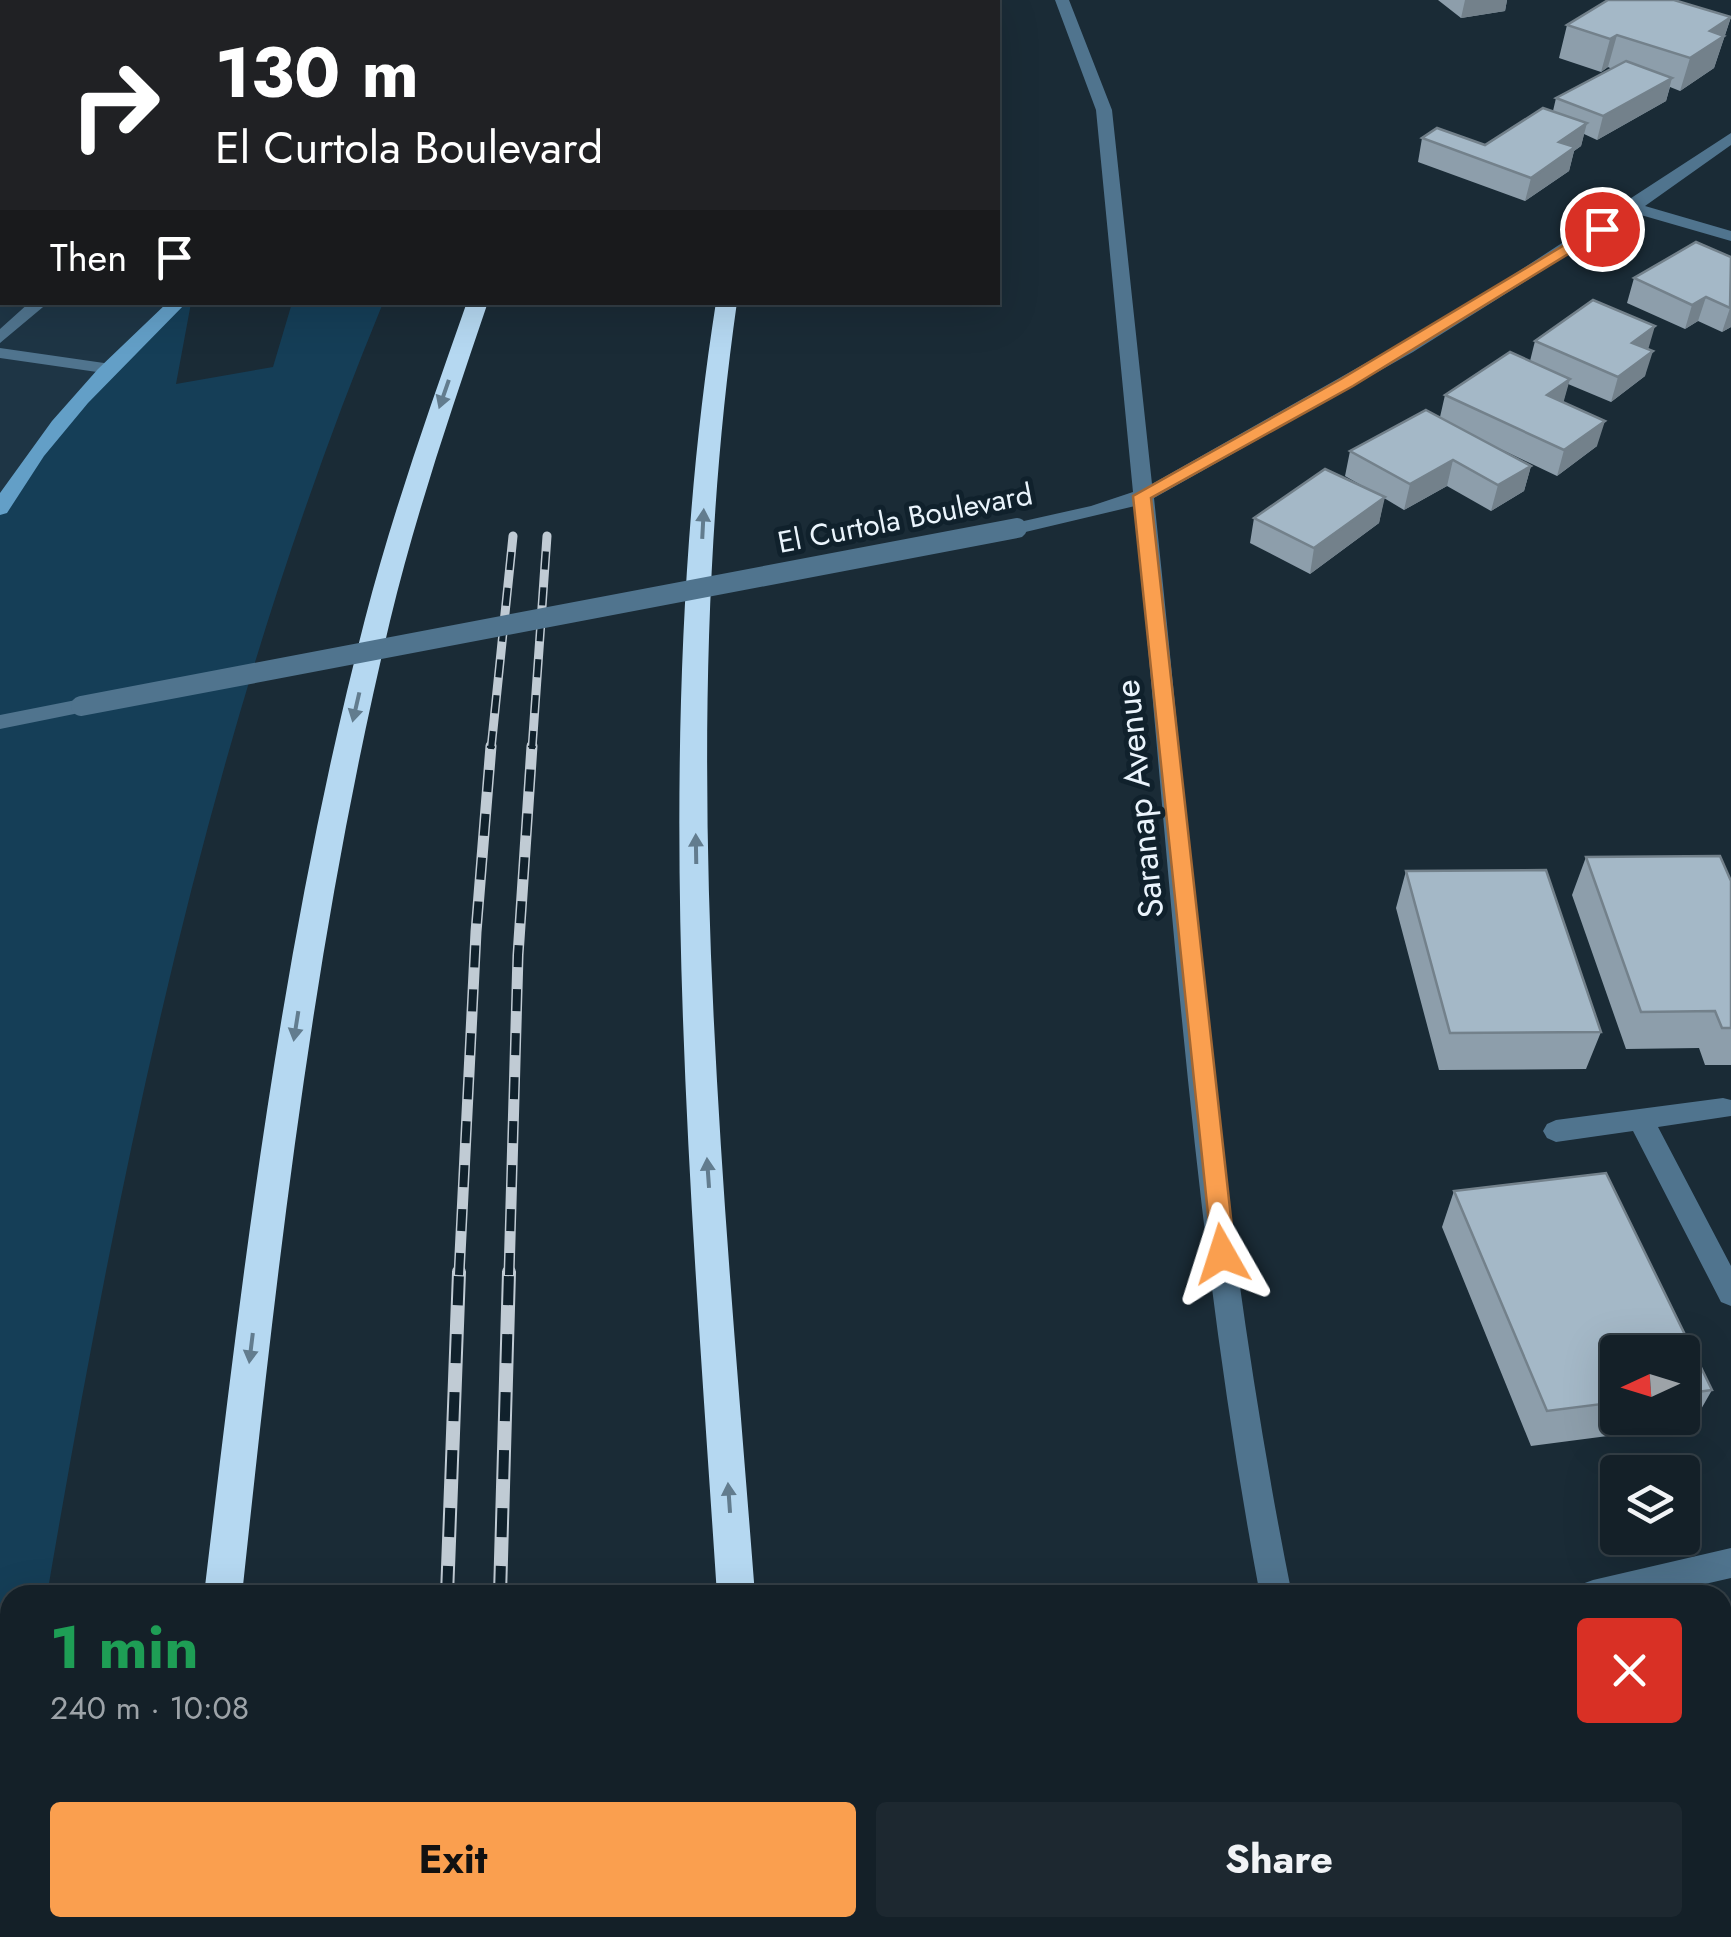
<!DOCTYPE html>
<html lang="en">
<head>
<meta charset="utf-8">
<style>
	:root { --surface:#142028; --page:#1d2830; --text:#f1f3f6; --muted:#9da3a8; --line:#333e45; --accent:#fa9f4f }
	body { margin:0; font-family:Jost,sans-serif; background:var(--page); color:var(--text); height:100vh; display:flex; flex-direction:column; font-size:38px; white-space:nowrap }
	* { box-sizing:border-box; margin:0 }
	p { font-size:32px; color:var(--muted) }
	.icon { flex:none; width:55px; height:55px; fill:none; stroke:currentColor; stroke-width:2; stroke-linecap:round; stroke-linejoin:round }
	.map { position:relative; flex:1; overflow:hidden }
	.details { position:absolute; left:0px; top:1585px; width:1732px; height:352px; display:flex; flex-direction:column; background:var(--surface); border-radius:30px 30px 0 0; box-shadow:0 10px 40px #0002,0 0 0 2px var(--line) }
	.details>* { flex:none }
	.banner { position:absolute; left:0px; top:0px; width:1000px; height:305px; box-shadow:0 10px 40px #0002,0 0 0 2px var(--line); background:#202124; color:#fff; overflow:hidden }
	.needle { width:65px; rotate:266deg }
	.fabs { position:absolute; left:1600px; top:1335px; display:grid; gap:20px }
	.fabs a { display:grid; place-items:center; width:100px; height:100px; border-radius:10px; background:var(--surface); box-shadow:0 10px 40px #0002,0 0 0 2px var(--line); font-size:50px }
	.pin { position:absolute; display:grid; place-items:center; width:85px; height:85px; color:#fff; margin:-42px; border:5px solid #fff; border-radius:50%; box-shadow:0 2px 10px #0007 }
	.me { position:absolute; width:110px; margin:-55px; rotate:354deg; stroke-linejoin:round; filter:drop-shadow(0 0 8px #0008) }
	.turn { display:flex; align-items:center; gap:35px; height:210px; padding:0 50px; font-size:45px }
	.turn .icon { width:130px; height:130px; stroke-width:2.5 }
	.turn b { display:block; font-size:70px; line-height:85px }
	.then { display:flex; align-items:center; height:95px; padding:0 50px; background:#0003; gap:20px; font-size:38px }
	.round { display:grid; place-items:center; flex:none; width:105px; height:105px; border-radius:10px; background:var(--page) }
	.summary { display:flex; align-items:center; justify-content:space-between; height:170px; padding:0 50px }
	h1 { font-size:60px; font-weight:700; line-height:75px; color:#1e9e55 }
	.primary-button { display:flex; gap:20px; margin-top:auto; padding:20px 50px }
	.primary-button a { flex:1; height:115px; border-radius:10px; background:var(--accent); color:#111; font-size:40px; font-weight:700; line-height:115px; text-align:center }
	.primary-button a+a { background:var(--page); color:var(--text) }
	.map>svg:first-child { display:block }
	.built { fill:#1e3545 }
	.green { fill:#153e57 }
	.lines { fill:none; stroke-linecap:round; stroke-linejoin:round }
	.lane { fill:#50748e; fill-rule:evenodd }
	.street { fill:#50748e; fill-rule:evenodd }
	.secondary { fill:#639fc7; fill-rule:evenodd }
	.highway { fill:#b5d8f1; fill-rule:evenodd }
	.rail-far2-casing { stroke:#c0cbd4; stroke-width:9 }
	.rail-far1-casing { stroke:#c0cbd4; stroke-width:11 }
	.rail-casing { stroke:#c0cbd4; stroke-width:14 }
	.rail-far2 { stroke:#10212c; stroke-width:6; stroke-dasharray:18; stroke-linecap:butt }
	.rail-far1 { stroke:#10212c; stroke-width:8; stroke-dasharray:22; stroke-linecap:butt }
	.rail { stroke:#10212c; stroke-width:10; stroke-dasharray:29; stroke-linecap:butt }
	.street-bridge { stroke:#50748e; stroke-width:20 }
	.wall { fill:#8d9eab; fill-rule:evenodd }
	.shaded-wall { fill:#73818b }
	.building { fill:#a4b8c7; stroke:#73818b; stroke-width:2.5 }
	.oneway { fill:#627c8e }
	.route { fill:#fa9f4f; stroke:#a26733; stroke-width:2.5 }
	.labels { text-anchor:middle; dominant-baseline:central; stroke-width:10; stroke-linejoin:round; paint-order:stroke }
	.far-street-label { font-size:30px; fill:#eaf4fc; stroke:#10212c }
	.street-label { font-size:35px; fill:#eaf4fc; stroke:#10212c }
</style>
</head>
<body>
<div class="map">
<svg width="1731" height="1937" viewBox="0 0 1731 1937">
	<rect width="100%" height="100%" fill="#1a2b36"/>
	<path class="built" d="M0,48L2,302L179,303L0,509Z"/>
	<path class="green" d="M179,303H191L176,384L273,367L292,303H383C212,717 122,1155 47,1595H10V1815L0,1875V509L18,477Z"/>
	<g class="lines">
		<path class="lane" d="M0,84L2,85V95L0,94Z
			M30,302H49L0,343V329Z
			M0,348L111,364L120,369L111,374L0,358Z
			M1723,1098L1731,1100V1116L1658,1127L1731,1266V1306L1721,1302L1633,1131L1556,1142L1547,1138L1543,1131L1547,1124L1556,1120Z"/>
		<path class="street" d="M1055,0H1069L1112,110L1152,484L1456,312L1731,133V145L1645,206L1731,231V241L1634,213L1413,352L1154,498C1193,864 1219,1234 1292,1595H1260C1192,1236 1170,869 1135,506L1017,534L1007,528L1010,524L1091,506L1133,492L1096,110Z
			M81,699L92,706L89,711L0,729V715Z
			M1731,1548V1578L1657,1595H1577L1582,1584L1593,1580Z
			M1340,1928H1376L1379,1937H1343Z"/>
		<path class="secondary" d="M168,302H187L88,403L44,456L7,513L0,515V493L52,421L98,369Z"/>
		<path class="highway" d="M467,302H488C452,408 416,513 390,621C313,942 277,1268 242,1595H204C243,1267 282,939 365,619C393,511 430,407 467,302Z
			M716,302H737C676,730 722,1167 755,1595H717C689,1167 649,729 716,302Z
			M165,1928H207V1937H163Z
			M737,1928H779L780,1937H736Z"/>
		<g class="rail-far2-casing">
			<path id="rail-far2" d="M491,749L513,536
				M532,749L547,536"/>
		</g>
		<g class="rail-far1-casing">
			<path id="rail-far1" d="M459,1275L476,932L491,746
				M509,1275L518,955L532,746"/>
		</g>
		<g class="rail-casing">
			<path id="rail" d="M447,1595L459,1272
				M500,1595L509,1272
				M495,1928V1937
				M436,1937L437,1928"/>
		</g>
		<use href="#rail-far2" class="rail-far2"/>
		<use href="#rail-far1" class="rail-far1"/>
		<use href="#rail" class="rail"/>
		<path class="street-bridge" d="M81,706L1017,528"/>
	</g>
	<path class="wall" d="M1438,0H1507L1505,11L1461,18Z
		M1731,17L1714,68L1680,91L1670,87L1666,101L1597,140L1584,134L1581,146L1574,151L1569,171L1525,201L1418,162L1422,138L1485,145L1553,111L1556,98L1612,69L1608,67L1601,72L1559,58L1567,25Z
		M1731,257V327L1722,332L1698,321L1685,329L1627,303L1634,278Z
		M1535,341L1648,349L1645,376L1611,402L1568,384L1563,402L1597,446L1557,476L1492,445L1531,466L1524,491L1491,511L1447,486L1404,510L1384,498L1379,523L1310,574L1250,543L1254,518L1373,492L1345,476L1350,451L1440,417L1445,395L1530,361Z
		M1586,857L1731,881V1065H1705L1699,1048L1626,1049L1572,895Z
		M1406,871L1601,1032L1586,1069L1439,1070L1396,908Z
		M1606,1173L1712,1390L1692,1425L1531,1446L1442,1227L1454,1191ZM1618,1352H1682V1418H1618Z
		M1559,1928H1698L1702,1937H1562Z"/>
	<path class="shaded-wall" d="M1465,0H1507L1505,11L1461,18Z
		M1731,17L1714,68L1680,91L1690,58L1710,31Z
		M1617,35L1608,67L1601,72L1610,39Z
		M1672,78L1666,101L1597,140L1603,116Z
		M1587,123L1581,146L1574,151L1569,171L1525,201L1531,178L1559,142Z
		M1706,297L1698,321L1685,329L1692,305Z
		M1731,307V327L1722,332L1730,308Z
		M1655,326L1648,350L1632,343Z
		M1653,351L1645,376L1611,402L1618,377Z
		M1570,379L1563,404L1547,395Z
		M1605,421L1597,446L1557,476L1564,450Z
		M1453,460L1447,486L1404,510L1410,484Z
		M1531,466L1524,491L1491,511L1498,485Z
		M1385,497L1379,523L1310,574L1314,548Z"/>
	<path class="building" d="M1608,0H1674L1731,17L1710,31L1724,36L1690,58L1617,35L1610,39L1567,25Z
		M1626,61L1672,78L1603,116L1556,98Z
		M1543,108L1587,123L1559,142L1575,147L1531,178L1422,138L1437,128L1485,145Z
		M1696,242L1731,257L1730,308L1706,297L1692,305L1634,278Z
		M1593,300L1655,326L1632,343L1653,351L1618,377L1535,341Z
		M1510,352L1570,379L1547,395L1605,421L1564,450L1445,395Z
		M1426,410L1531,466L1498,485L1453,460L1410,484L1350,451Z
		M1325,469L1385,497L1314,548L1254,518Z
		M1720,856L1731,881V1028H1722L1715,1011L1641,1012L1586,857Z
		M1546,870L1601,1032L1450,1033L1406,871Z
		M1606,1173L1712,1390L1682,1394V1352H1618V1402L1547,1411L1454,1191Z
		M1578,1928H1698L1702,1937H1581Z"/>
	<defs><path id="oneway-solid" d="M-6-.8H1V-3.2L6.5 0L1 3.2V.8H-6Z" transform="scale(2.5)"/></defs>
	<g class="oneway">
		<use href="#oneway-solid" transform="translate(444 394) rotate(109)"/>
		<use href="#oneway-solid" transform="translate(703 524) rotate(-87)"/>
		<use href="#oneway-solid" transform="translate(356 707) rotate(103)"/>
		<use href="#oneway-solid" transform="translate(696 849) rotate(-91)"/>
		<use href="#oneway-solid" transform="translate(296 1026) rotate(99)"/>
		<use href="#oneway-solid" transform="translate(708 1173) rotate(-94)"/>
		<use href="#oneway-solid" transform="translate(251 1348) rotate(97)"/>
		<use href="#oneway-solid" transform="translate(729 1498) rotate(-94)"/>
	</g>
	<path class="route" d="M1596,226L1609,229L1353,386L1151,498L1235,1254L1231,1262L1222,1265L1213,1262L1133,496L1341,379Z"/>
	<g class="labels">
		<g class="far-street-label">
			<text transform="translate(905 518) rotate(-11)">El Curtola Boulevard</text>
		</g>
		<g class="street-label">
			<text transform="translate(1139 799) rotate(-96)">Saranap Avenue</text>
		</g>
	</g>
</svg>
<div class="fabs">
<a><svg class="needle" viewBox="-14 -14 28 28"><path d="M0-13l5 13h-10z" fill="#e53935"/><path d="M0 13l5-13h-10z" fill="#9da3a8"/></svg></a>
<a><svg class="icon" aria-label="layers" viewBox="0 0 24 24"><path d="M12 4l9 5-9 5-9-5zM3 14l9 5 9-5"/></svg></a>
</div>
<div class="pin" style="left:1602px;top:229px;background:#d93025"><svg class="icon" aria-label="arrive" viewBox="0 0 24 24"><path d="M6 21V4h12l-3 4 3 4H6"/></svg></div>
<svg class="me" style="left:1222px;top:1254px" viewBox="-20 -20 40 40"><path d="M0-17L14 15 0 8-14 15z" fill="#fa9f4f" stroke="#fff" stroke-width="4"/></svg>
<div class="banner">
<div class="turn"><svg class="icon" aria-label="right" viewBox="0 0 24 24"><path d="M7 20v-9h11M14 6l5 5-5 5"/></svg><div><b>130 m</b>El Curtola Boulevard</div></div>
<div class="then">Then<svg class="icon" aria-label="arrive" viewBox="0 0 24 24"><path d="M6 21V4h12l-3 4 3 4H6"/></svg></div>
</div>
<section class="details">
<div class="summary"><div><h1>1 min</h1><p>240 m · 10:08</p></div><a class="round" style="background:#d93025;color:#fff"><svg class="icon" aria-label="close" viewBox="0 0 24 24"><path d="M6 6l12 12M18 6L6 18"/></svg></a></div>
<div class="primary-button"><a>Exit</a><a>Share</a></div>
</section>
</div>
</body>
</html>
